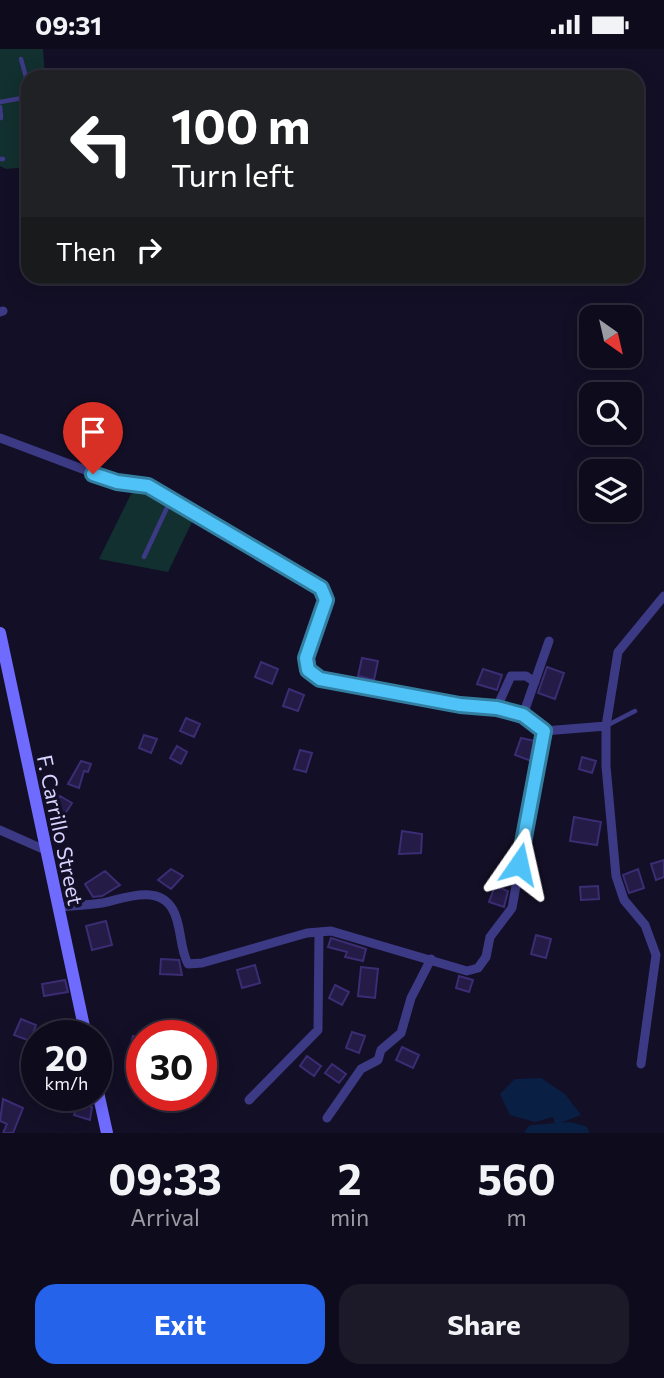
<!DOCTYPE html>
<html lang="en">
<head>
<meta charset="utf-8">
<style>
	:root { --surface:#0e0b1c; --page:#1c1929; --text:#f1f3f6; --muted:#9b9ba3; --line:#2e2b3b; --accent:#2563eb }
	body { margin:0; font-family:Commissioner,sans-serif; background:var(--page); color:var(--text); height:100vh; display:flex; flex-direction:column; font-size:26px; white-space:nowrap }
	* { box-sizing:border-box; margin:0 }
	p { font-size:23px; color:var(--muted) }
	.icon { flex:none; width:38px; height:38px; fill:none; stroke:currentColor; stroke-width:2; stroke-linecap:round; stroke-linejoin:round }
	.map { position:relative; height:1084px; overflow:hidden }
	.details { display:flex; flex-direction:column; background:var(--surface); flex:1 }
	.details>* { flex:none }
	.hud { position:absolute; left:21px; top:21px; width:623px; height:214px; border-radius:21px; box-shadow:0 4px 18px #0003,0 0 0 2px var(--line); background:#202124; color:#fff; overflow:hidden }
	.needle { width:46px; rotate:146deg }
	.buttons { position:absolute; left:579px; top:256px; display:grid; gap:14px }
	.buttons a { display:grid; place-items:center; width:63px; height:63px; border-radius:14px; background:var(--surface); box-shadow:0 4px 18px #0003,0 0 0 2px var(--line); font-size:35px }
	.speed { position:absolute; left:21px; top:971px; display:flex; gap:14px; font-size:35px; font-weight:700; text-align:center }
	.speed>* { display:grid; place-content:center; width:91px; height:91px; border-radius:50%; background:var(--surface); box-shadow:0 4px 18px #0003,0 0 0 2px var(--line); line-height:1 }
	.speed small { font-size:18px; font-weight:400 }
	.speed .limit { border:10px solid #d22; background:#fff; color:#111 }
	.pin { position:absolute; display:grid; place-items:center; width:60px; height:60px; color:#fff; margin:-72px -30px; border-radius:50% 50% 50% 0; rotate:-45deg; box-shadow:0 0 7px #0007 }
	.pin .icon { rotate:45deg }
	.me { position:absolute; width:77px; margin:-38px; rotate:11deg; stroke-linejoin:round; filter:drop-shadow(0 0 5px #0008) }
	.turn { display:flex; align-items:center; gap:24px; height:147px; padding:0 35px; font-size:32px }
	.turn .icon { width:91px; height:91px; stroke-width:2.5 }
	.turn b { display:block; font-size:49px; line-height:60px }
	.then { display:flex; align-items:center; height:66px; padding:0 35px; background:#0003; gap:14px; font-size:26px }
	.eta { display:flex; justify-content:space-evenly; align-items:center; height:119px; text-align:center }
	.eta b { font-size:42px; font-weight:700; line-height:49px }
	.action { display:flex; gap:14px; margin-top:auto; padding:14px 35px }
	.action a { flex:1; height:80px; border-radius:21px; background:var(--accent); color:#fff; font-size:28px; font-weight:700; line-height:80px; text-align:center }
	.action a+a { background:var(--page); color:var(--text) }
	.status { display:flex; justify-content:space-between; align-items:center; height:49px; padding:0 35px; background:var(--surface); direction:ltr }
	.status svg { height:19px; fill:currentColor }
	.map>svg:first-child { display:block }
	.green { fill:#12302f }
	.water { fill:#0a1f44 }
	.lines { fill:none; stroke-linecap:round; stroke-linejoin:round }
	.river { stroke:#0a1f44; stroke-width:16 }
	.building { fill:#241b47; stroke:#3b2d73; stroke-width:2 }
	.lane { stroke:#3d3a85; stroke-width:4.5 }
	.street { stroke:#3d3a85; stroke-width:9 }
	.secondary { stroke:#6f6bff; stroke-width:12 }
	.route-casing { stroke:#337fa1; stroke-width:18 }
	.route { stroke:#4fc3f7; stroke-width:12 }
	.labels { text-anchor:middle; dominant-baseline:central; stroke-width:7; stroke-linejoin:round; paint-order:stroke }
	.street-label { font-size:21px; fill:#d9d4ff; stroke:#130f26 }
</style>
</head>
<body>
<div class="status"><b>09:31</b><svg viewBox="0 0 49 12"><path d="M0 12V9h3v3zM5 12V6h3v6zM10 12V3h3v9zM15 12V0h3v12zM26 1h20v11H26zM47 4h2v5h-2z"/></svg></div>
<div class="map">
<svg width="664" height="1084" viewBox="0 0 664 1084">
	<rect width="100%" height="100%" fill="#130f26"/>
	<path class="green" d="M0,0H43L45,28H28V118L6,120L0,117Z
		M135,442L143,444L192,473L168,523L99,510L131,445Z"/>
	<path class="water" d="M541,1029L565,1045L581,1066L555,1076L553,1068L535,1073L510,1066L500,1045L515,1030Z"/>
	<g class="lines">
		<path class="river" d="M533,1084L569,1081L581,1084"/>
	</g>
	<path class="building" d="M362,609L378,612L374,631L358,627Z
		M261,613L278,620L272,635L255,628Z
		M547,618L564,624L555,650L538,644Z
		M483,620L502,626L497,641L477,635Z
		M289,640L304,646L298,662L283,657Z
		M186,669L200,675L194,688L180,682Z
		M144,686L157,690L151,704L139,699Z
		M521,689L535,692L531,712L515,706Z
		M177,697L187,703L181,715L170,709Z
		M300,701L312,704L306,723L294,720Z
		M582,708L596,712L592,724L579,720Z
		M81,712L91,715L88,723L84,722L79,739L68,735Z
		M60,747L72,754L65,765L53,758Z
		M574,768L601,773L597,796L570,792Z
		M402,782L422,785L421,804L399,805Z
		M664,811V828L656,831L651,815Z
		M171,820L183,827L171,840L158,831Z
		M638,820L644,839L629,844L623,826Z
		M105,822L120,836L102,847L93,848L85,835Z
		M495,837L508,842L504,858L489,853Z
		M598,837L599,850L581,851L580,838Z
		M106,872L112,896L92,901L86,877Z
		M536,886L551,890L546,909L531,905Z
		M331,889L366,900L363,912L345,908L347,903L328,898Z
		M161,910L179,911L182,926L160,925Z
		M255,916L260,934L242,939L237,921Z
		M361,918L378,920L375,949L358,947Z
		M459,927L473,931L469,943L456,939Z
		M65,931L68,943L44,947L42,935Z
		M335,936L349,943L342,956L329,949Z
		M21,970L36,976L30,992L14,986Z
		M352,983L365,987L359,1004L346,999Z
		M133,987L142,989V1011L128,1007Z
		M402,998L419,1006L413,1019L396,1011Z
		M307,1007L321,1017L314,1027L300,1017Z
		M332,1015L346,1025L339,1034L325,1024Z
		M3,1050L23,1059L13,1084H3L7,1075L0,1072Z
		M78,1053L92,1058L90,1071L74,1066Z"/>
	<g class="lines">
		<path class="lane" d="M21,10L28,35
			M0,53L28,48
			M0,58L1,69
			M0,110H3
			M144,508L171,450
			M606,677L635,662"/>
		<path class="street" d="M0,263L3,262
			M0,389L117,433L148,437L321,539L326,551L306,609L308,621L320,630L460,656L497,658L523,666L544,682L606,677L618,603L664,547
			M497,658L511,627H526L535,633
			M523,666L549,592
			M606,677V717L616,827L624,851L645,876L656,906L641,1015
			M0,781L45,801
			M58,858C73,857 88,856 102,854C125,849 159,835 173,861C182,877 179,898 188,915L202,914L307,884L331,882L467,922L478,919L486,908L490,888L512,859L544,682
			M249,1051L318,981L319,883
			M327,1069L361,1020L378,1011L381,1001L401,984L411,949L431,910"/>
		<path class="secondary" d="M0,584L86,987
			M96,1034L107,1084"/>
	</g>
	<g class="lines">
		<g class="route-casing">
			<path id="route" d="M93,425L117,433L148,437L321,539L326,551L306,609L308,621L320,630L460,656L497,659L523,666L544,682L519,815"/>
		</g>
		<use href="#route" class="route"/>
	</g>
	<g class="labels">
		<g class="street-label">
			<text transform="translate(61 781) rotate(78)">F. Carrillo Street</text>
		</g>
	</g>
</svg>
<div class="buttons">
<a><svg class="needle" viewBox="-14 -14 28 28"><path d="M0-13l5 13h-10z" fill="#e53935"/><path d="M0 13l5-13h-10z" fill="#9b9ba3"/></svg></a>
<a><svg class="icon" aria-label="search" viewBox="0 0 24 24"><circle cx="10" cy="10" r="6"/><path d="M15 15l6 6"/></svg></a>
<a><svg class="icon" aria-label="layers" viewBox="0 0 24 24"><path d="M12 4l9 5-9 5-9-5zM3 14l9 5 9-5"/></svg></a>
</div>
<div class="speed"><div>20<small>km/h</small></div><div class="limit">30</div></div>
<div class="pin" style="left:93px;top:425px;background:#d93025"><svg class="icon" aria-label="arrive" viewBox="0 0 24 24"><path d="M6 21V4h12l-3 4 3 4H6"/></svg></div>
<svg class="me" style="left:519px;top:815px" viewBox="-20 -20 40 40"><path d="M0-17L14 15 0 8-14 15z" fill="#4fc3f7" stroke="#fff" stroke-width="4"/></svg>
<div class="hud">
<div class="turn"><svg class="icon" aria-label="left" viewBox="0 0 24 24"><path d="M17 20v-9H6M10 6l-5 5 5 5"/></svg><div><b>100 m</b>Turn left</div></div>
<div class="then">Then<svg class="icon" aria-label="right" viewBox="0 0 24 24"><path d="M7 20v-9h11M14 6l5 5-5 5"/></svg></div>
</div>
</div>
<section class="details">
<div class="eta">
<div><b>09:33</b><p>Arrival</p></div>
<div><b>2</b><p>min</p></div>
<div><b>560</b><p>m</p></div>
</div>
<div class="action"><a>Exit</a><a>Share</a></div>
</section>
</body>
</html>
